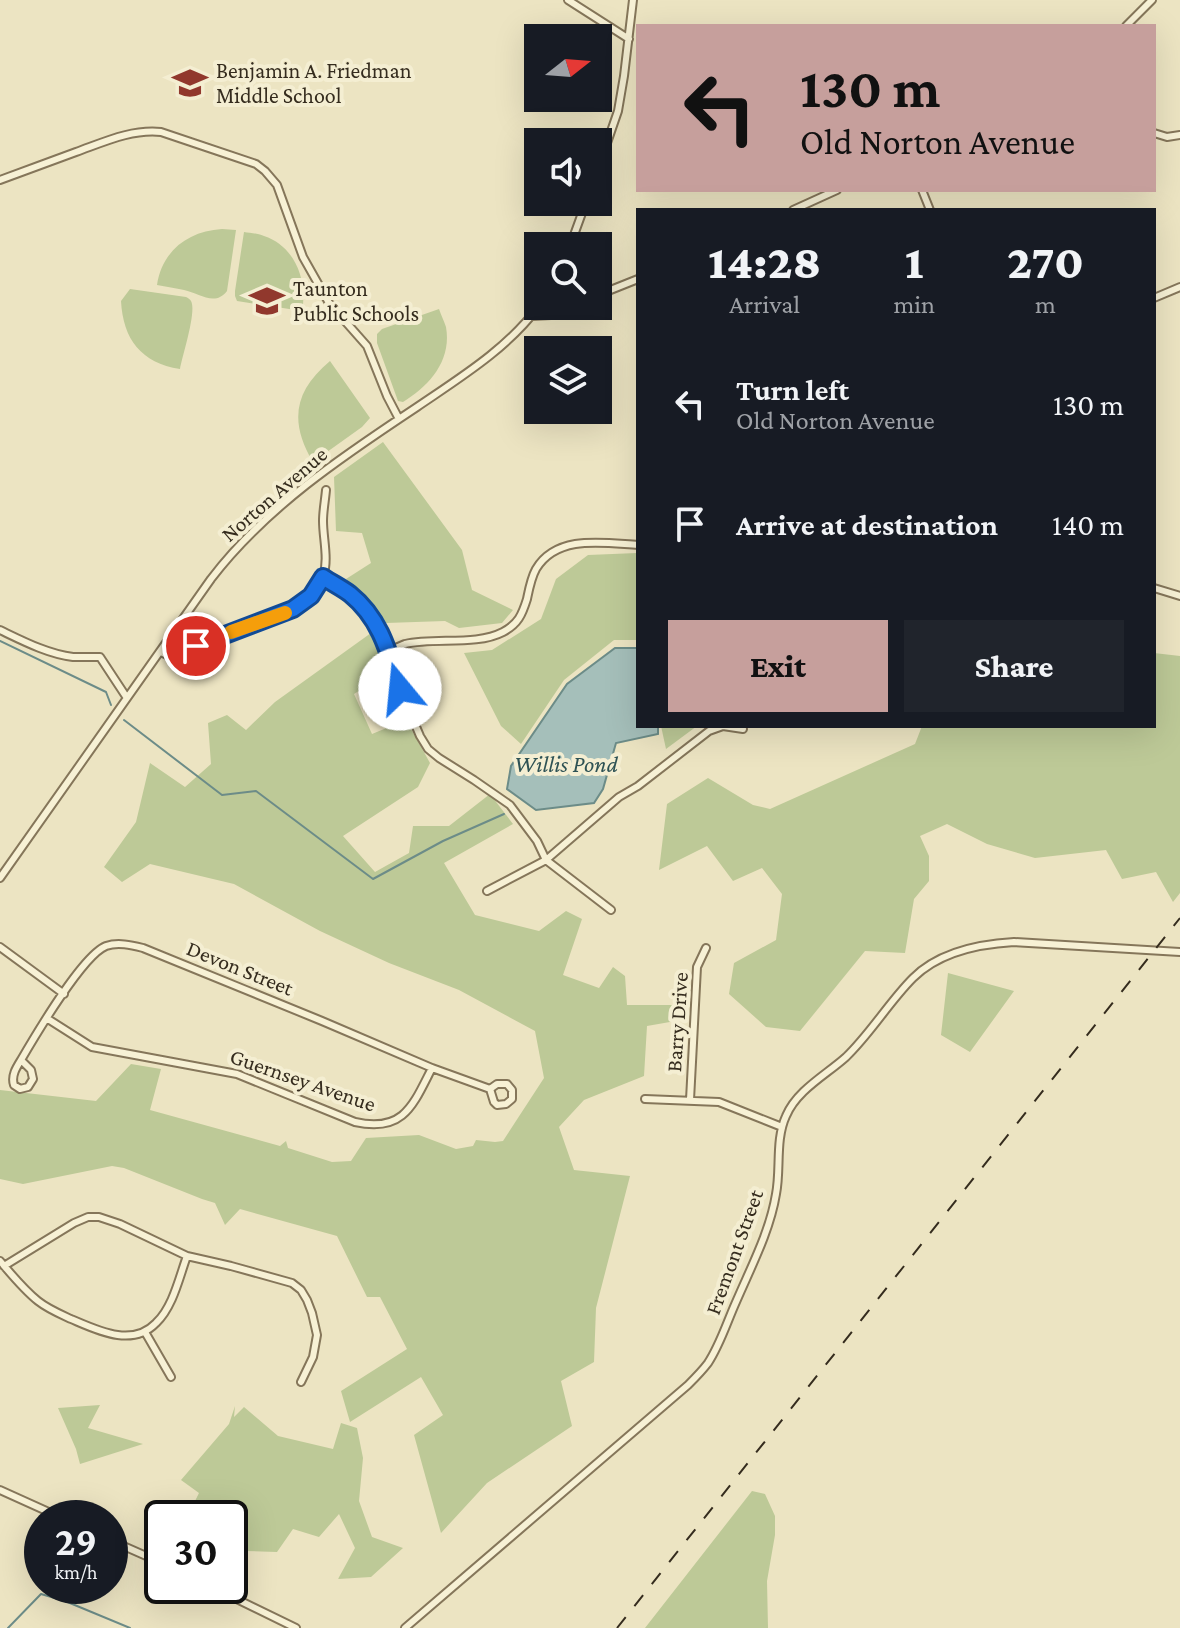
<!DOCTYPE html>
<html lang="en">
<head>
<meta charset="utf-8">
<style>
	:root { --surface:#171b24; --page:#20242c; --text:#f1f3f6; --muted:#9ea1a6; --accent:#c69f9c }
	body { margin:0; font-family:"Crimson Pro",serif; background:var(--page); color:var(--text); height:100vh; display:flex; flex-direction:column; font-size:30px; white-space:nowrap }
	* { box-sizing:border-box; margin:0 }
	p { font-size:26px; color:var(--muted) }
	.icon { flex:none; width:44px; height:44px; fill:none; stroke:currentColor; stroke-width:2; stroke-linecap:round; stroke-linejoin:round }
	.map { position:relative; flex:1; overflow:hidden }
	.drawer { position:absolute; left:636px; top:208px; width:520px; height:520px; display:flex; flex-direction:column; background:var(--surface); border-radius:0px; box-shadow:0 8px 32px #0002 }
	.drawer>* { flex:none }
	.banner { position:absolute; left:636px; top:24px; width:520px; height:168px; border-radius:0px; box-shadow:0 8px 32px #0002; background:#c69f9c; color:#111; overflow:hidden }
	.needle { width:52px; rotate:73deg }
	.fabs { position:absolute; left:524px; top:24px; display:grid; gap:16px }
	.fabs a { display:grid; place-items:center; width:88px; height:88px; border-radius:0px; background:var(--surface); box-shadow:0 8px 32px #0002; font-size:40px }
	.speed { position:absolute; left:24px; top:1500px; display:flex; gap:16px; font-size:40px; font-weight:700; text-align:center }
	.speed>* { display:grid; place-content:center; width:104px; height:104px; border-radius:50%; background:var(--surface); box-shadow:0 8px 32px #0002; line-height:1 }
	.speed small { font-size:20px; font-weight:400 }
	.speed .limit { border:4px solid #111; border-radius:12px; background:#fff; color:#111 }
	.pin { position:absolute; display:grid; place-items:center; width:68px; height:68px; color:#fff; margin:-34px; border:4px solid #fff; border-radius:50%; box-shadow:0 2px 8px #0007 }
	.me { position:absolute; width:88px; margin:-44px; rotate:343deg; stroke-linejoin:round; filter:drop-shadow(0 0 6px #0008) }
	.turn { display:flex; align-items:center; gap:28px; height:168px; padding:0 32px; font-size:36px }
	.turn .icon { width:104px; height:104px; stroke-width:2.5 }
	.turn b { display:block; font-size:56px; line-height:68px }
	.eta { display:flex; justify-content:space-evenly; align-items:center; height:136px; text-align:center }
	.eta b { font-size:48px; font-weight:800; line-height:56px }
	.action { display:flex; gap:16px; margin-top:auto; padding:16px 32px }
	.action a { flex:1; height:92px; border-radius:0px; background:var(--accent); color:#111; font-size:32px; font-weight:800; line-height:92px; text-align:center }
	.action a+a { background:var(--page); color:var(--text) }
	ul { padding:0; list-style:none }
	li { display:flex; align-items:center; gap:24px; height:120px; padding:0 32px }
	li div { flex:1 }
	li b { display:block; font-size:30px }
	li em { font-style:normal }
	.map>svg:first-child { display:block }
	.green { fill:#bdc997 }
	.water { fill:#a5bfba; stroke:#6c8c88; stroke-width:2 }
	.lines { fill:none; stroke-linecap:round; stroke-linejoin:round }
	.stream { stroke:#6c8c88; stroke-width:2 }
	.minor-casing { stroke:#85765a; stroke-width:10 }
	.minor { stroke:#f7f1d5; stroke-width:6 }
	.rail { stroke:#352c1e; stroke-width:2; stroke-dasharray:14 14; stroke-linecap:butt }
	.route-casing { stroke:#114b97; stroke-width:20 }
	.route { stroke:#1a73e8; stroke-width:14 }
	.slow { stroke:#f59e0b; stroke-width:14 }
	.labels { text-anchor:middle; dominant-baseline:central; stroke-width:8; stroke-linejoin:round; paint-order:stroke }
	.poi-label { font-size:22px; fill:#352c1e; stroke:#f4eed2; text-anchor:start }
	.street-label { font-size:22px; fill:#352c1e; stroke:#f4eed2 }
	.water-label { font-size:24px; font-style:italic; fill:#2e5254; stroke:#f4eed2 }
</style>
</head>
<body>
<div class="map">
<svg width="1180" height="1628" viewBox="0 0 1180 1628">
	<rect width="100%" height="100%" fill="#ece4c2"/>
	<path class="green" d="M222,229L236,230L227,291C215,307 199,293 184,290C176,288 166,287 157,285C162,251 188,231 222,229Z
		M244,232C250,233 257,233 264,236C295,246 308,281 302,311L237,301L235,296V291Z
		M130,289L186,297C188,298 190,299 191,301C197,311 182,357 180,369C141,363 123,339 121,301Z
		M439,309C441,315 444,321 446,327C452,361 429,386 403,402L398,401L377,343V334L382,329Z
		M330,361L370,418L362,427L313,462C289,422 294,391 330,361Z
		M383,442L462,550L472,590L513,610L502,623L459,628L445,621L386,623L346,579L371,563L362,533L336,531L334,477Z
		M637,553L638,640H614L564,680L521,744L501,726L464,653L492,650L541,619L556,579L588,555Z
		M371,633L389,672L354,694L372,734L406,720L430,763L418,787L343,836L375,872L409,853L413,826H449L490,794L513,824L444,863L475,915L539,931L566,911L582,919L563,975L599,988L613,967L625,976L627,1005H685L687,1019L647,1026L644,1076L584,1100L559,1127L574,1170L630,1176L596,1308L594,1362L561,1381L572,1426L487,1483L441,1533L414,1435L443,1415L421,1377L350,1422L341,1391L407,1349L380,1297H367L337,1236L240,1209L225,1225L215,1203L202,1199L124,1168L112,1166L23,1184L0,1179V1090L96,1101L131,1064L161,1069L150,1110L280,1146L286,1141L288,1148L332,1162L351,1161L366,1138L419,1135L456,1149L473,1146L476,1140L495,1142L503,1141L544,1078L535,1031L459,990L389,963L320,931L234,884L150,864L122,882L104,867L136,822L150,763L185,787L211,764L208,723L227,715L246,730L275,702Z
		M1154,653L1180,656V893L1173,902L1156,872L1122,879L1106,850L1035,858L987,844L947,824L920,836L929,856V881L914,899L905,953L865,951L800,1031L766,1027L729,994L734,963L776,940L782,894L762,868L733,881L707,846L659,870L667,804L708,778L753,805L770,809L915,744L922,726H1154Z
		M661,726H697L666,749Z
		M948,973L1014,991L970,1052L941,1035Z
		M100,1405L88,1428L143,1444L80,1464L76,1449L58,1408Z
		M235,1406L234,1417L244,1407L278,1436L333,1449L341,1423L357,1428L363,1458L359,1501L372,1537L403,1548L371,1577L338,1579L355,1548L339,1514L319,1537L293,1529L277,1552L245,1551L233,1573L230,1571V1518H213L193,1505L199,1493L181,1480L229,1424Z
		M752,1491L765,1494L775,1516V1535L767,1581L768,1628H645Z"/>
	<path class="water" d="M615,648H638V726H658V734L616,743L603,789L594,803L536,810L507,789L511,766L567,684Z"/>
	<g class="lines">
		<path class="stream" d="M0,641L106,692L111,705
			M124,720L222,795L256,791L373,879L443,841L504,814
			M8,1628L41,1594L65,1601L130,1628"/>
		<g class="minor-casing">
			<path id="minor" d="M568,0L629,39
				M1126,26L1152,0
				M1154,133L1167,137L1180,135
				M598,169L618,111L624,76L633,0
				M0,180C25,171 51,161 76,152C104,142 131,129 161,132L256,164L265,171L277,185L303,257L329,303L367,346L387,396L399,419
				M922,190L930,210
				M793,210L837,190
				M570,246L586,202
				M598,295L638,279
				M1154,298L1180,287
				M531,316L551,315L573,306
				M323,577L351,594L378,627L385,642L400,689L420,736L428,749L439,758L474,780L510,805L537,841L546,860L611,910
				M1154,588L1180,596
				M0,630C23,641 48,654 73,657C82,657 91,657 100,657L127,698
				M388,651C394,649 400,646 405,644C435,637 476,646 503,632C518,624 522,615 527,599C529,589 531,578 536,569C557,534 604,543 638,545
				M161,652L167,655L173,656C187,651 200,644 213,639C246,626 311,615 323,577C329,559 323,539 323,521C323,511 325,501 326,490
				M0,878L211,579C265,508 343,456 417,407C461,377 507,349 539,306
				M487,891L546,860L619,797L638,786L709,731L723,726L743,729
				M0,947L64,994
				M48,1019L92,1047L237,1074L355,1122C404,1133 413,1105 432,1068
				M21,1060C16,1068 11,1076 14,1085L20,1089L28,1087L33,1079L31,1070L21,1060C35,1036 83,955 106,946C118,942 131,945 143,948L322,1021L432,1068L490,1089L497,1084H507L512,1090V1099L506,1104L497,1105L494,1102L490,1089
				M645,1099L719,1102L782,1127
				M690,1100L697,967L706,948
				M0,1261C12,1275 24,1290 38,1301C48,1309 60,1314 71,1319C97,1330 132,1348 156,1323C173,1307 179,1278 187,1256
				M4,1266L74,1223L88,1217H99L120,1224L187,1256L231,1266L292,1283L301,1290L307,1300L312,1313L317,1335L313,1357L301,1382
				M145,1332L171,1377
				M0,1490L62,1518
				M110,1540L162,1563
				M210,1586L296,1628
				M405,1628L688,1385C695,1378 702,1371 708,1363C720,1345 727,1322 736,1302C751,1267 770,1231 776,1194C781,1169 775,1140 786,1116C797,1090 826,1075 846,1057C871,1033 889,1002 913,978C939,952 979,944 1014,942L1180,952"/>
		</g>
		<use href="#minor" class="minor"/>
		<path class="rail" d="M617,1628L1180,918"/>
	</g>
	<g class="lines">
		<g class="route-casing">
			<path id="route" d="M196,646L293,609L311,596L323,577C332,583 342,588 350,594C381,619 389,654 400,689"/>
		</g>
		<use href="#route" class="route"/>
		<path class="slow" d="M231,632L285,613"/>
	</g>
	<defs>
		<g id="school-bare" transform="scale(2.76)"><path d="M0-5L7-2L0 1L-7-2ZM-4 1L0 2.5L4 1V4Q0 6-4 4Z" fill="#91382d" stroke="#f4eed2" stroke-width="2.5" paint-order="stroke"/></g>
	</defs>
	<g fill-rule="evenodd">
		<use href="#school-bare" x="190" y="83"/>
		<use href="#school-bare" x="267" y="301"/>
	</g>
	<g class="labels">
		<g class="poi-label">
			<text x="216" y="70">Benjamin A. Friedman<tspan x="216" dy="25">Middle School</tspan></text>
			<text x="293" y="288">Taunton<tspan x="293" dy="25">Public Schools</tspan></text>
		</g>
		<g class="street-label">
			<text transform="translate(274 494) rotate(-41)">Norton Avenue</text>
			<text transform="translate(240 968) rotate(22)">Devon Street</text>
			<text transform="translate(677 1022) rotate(-86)">Barry Drive</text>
			<text transform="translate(303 1080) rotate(19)">Guernsey Avenue</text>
			<text transform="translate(734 1252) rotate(-70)">Fremont Street</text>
		</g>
		<g class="water-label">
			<text x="566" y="763">Willis Pond</text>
		</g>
	</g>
</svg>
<div class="fabs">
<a><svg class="needle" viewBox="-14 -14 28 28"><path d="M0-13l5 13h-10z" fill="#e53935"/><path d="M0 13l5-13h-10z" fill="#9ea1a6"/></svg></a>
<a><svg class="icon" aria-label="sound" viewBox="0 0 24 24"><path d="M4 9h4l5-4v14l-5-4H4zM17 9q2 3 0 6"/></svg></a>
<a><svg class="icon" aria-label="search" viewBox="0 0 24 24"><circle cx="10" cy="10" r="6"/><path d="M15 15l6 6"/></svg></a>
<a><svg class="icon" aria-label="layers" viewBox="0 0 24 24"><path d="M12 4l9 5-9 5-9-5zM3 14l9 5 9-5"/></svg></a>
</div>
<div class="speed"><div>29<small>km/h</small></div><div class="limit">30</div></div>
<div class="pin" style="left:196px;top:646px;background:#d93025"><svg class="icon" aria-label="arrive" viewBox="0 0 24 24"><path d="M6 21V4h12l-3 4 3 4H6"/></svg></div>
<svg class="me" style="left:400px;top:689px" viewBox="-20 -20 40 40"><circle r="19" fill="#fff"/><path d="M0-13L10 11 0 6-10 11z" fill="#1a73e8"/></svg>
<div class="banner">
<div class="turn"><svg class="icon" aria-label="left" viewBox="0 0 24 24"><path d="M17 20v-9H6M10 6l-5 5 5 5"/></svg><div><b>130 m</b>Old Norton Avenue</div></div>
</div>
<section class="drawer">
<div class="eta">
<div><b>14:28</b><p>Arrival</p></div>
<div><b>1</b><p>min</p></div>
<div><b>270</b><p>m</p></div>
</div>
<ul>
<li><svg class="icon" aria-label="left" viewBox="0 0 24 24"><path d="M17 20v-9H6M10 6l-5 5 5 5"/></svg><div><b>Turn left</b><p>Old Norton Avenue</p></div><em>130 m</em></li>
<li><svg class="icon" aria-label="arrive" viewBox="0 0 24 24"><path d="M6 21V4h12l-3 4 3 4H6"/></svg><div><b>Arrive at destination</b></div><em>140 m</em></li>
</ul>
<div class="action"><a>Exit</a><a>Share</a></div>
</section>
</div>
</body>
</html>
